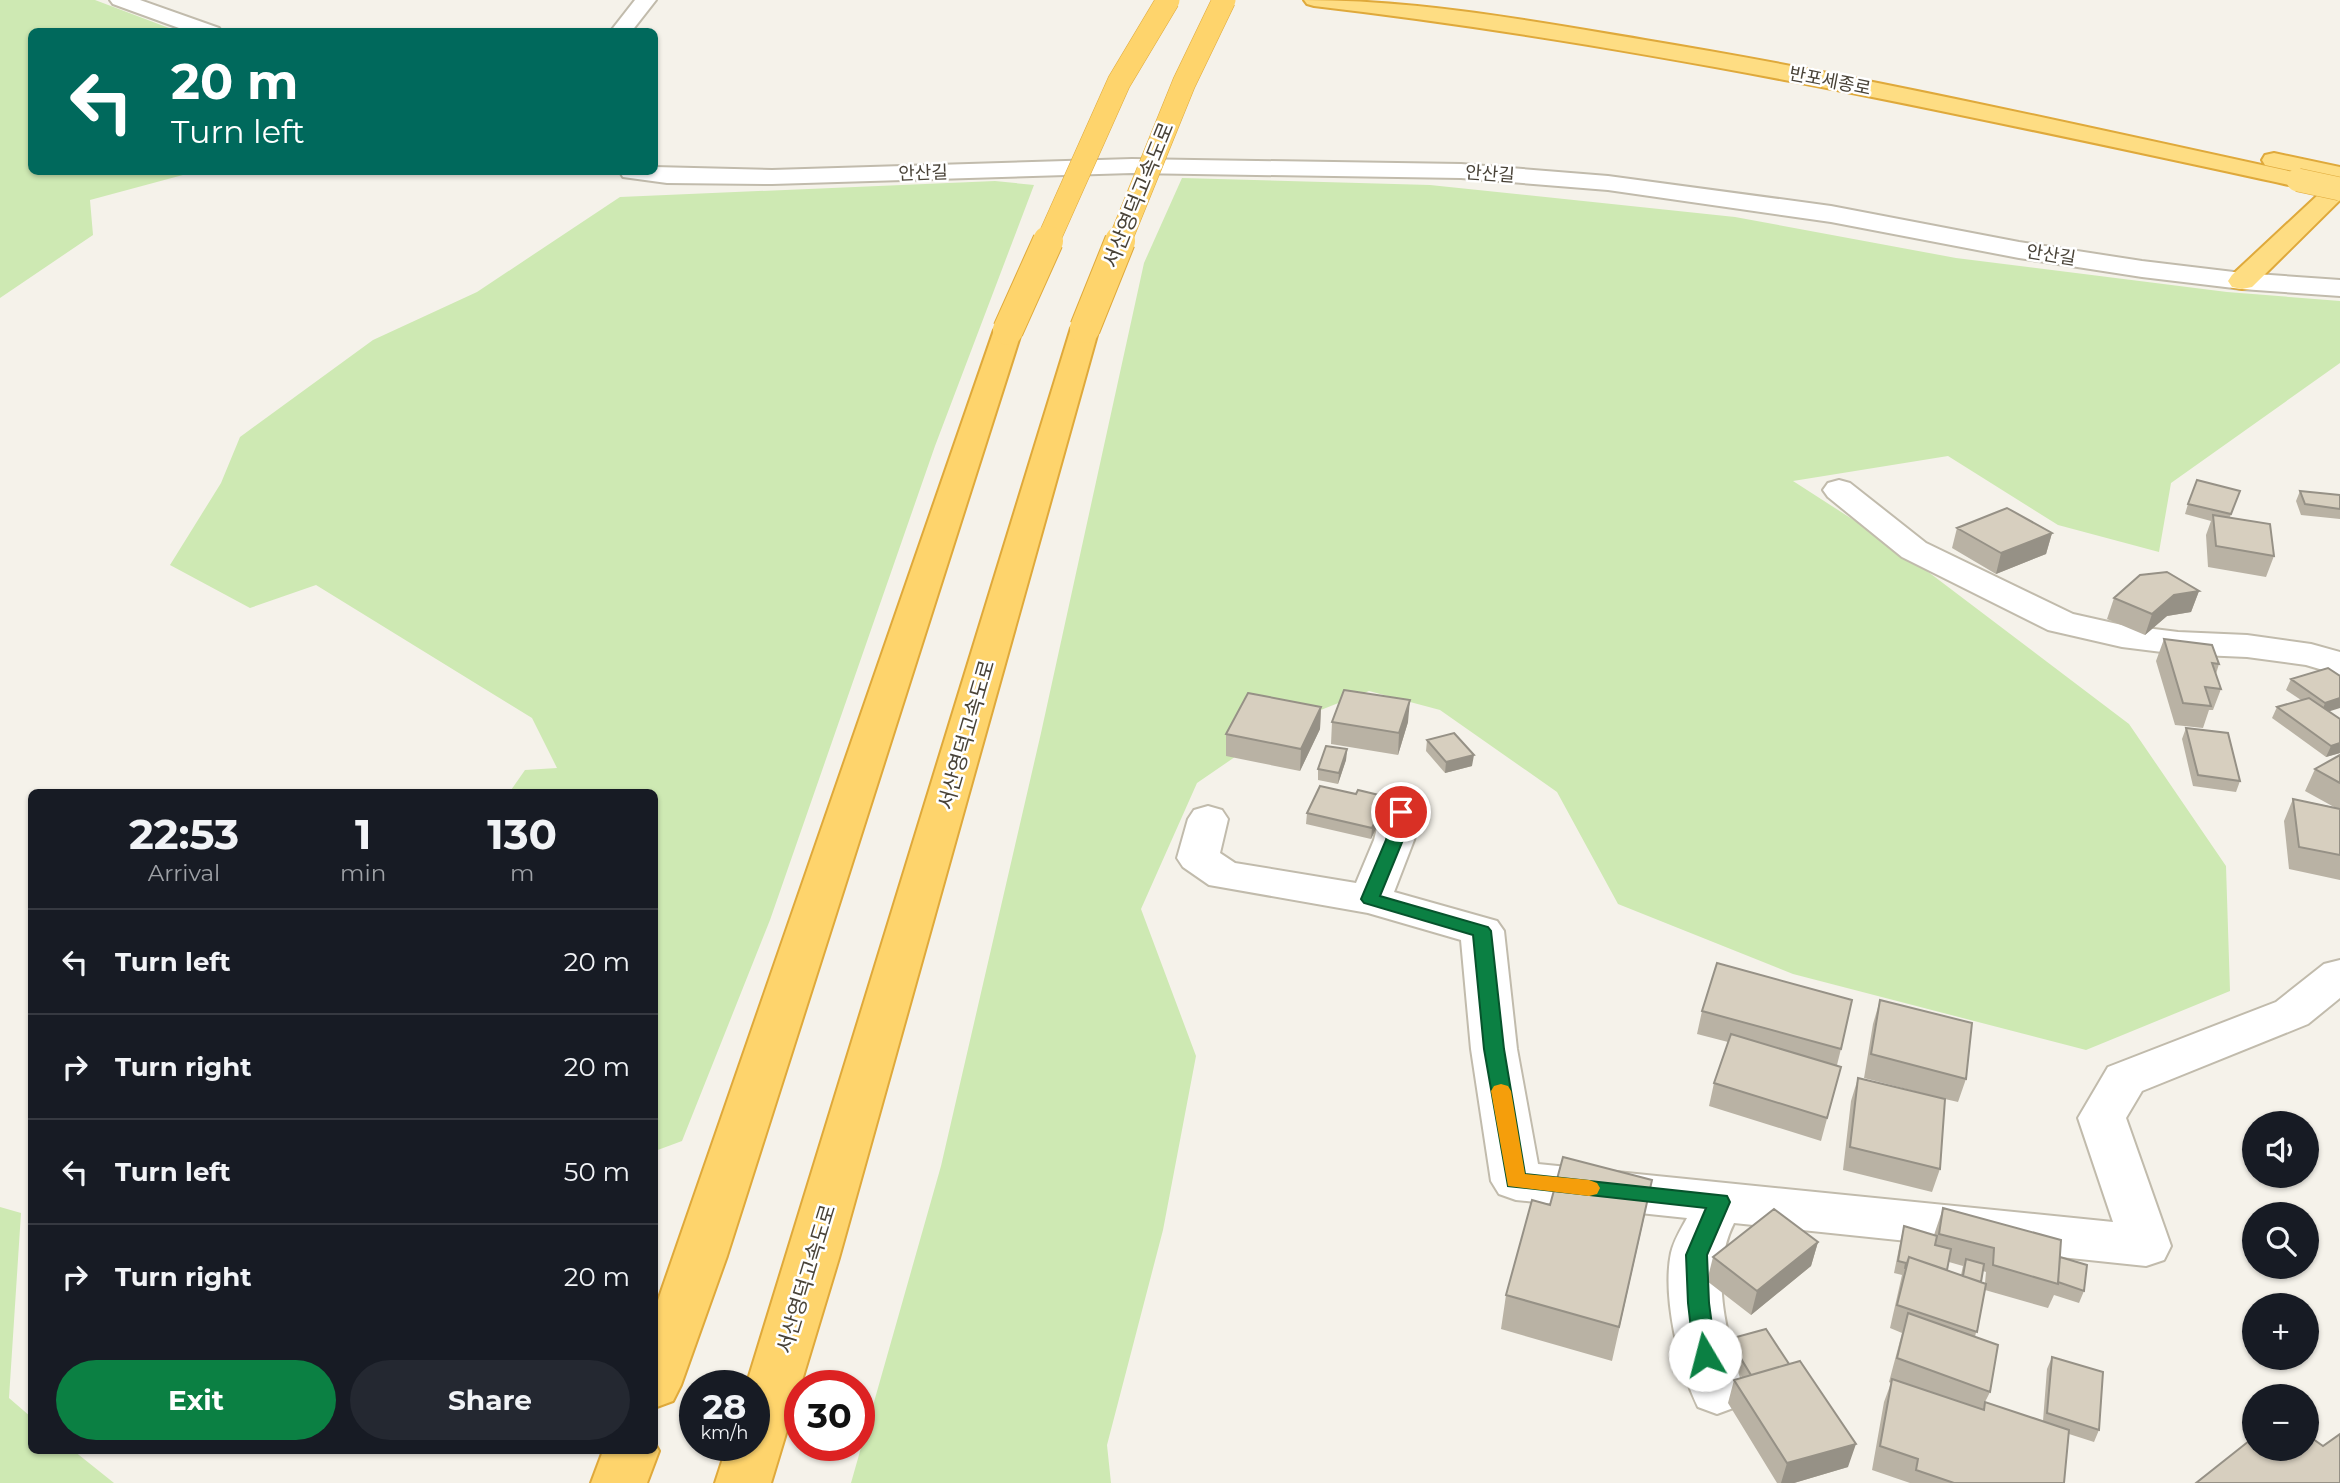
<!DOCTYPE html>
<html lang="en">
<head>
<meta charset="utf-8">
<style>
	:root { --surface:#171b24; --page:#242831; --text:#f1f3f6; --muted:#9ea1a6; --line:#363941; --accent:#0b8043 }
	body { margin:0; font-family:Montserrat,"Noto Sans KR",sans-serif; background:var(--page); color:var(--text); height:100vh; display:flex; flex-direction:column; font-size:26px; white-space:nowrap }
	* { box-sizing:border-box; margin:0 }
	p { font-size:23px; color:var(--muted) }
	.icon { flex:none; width:38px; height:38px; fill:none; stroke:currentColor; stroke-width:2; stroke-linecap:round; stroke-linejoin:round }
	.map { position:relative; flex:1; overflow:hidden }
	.drawer { position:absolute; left:28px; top:789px; width:630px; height:665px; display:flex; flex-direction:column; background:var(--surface); border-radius:10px; box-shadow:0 2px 5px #0004 }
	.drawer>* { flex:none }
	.top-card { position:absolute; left:28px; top:28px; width:630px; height:147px; border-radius:10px; box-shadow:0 2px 5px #0004; background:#00695c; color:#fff; overflow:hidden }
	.controls { position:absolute; left:2242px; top:1111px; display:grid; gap:14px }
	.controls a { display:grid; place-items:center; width:77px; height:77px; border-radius:50%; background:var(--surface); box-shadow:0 2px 5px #0004; font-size:35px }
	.speed { position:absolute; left:679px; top:1370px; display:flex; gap:14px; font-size:35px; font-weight:700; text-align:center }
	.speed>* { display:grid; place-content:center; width:91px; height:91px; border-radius:50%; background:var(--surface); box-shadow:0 2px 5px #0004; line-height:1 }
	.speed small { font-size:18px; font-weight:400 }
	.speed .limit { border:10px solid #d22; background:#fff; color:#111 }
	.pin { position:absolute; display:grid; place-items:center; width:60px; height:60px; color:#fff; margin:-30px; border:4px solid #fff; border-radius:50%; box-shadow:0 2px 7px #0007 }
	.me { position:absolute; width:77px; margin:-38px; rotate:352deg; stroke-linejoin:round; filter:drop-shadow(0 0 5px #0008) }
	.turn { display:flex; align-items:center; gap:24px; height:147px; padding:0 28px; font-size:32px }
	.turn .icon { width:91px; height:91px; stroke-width:2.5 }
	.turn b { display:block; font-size:49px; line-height:60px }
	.eta { display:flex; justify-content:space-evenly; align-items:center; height:119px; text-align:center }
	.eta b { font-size:42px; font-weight:700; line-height:49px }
	.action { display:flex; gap:14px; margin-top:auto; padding:14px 28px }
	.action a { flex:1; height:80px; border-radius:42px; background:var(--accent); color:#fff; font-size:28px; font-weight:700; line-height:80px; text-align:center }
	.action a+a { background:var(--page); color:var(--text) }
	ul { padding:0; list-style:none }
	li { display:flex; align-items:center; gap:21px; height:105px; padding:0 28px; border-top:2px solid var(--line) }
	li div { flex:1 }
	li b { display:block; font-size:26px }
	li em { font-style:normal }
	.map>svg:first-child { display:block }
	.green { fill:#cee9b3 }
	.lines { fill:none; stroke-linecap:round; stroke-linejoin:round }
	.minor-casing { stroke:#c1bbac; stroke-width:4 }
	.tertiary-casing { stroke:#c1bbac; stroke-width:4 }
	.trunk-casing { stroke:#dfa93b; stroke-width:4 }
	.motorway-casing { stroke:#dfa93b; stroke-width:4 }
	.minor { fill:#fff; fill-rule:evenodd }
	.tertiary { fill:#fff; fill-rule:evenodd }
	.trunk { fill:#fedd83; fill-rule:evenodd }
	.motorway { fill:#fed46c; fill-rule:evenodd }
	.trunk-bridge-casing { stroke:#dfa93b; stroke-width:24; stroke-linecap:butt }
	.motorway-bridge-far1-casing { stroke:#dfa93b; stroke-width:24; stroke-linecap:butt }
	.motorway-bridge-casing { stroke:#dfa93b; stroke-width:32; stroke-linecap:butt }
	.trunk-bridge { stroke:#fedd83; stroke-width:23 }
	.motorway-bridge-far1 { stroke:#fed46c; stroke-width:23 }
	.motorway-bridge { stroke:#fed46c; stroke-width:30 }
	.wall { fill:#b9b2a4; fill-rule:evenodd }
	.shaded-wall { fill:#969186 }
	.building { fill:#d7cfbf; stroke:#969186; stroke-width:2 }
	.route { fill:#0b8043; stroke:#07532c; stroke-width:2 }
	.slow { fill:#f59e0b }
	.labels { text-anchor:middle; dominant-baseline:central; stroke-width:5; stroke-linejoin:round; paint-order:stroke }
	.far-street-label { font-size:18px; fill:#494338; stroke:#fff }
	.street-label { font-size:21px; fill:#494338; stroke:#fff }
</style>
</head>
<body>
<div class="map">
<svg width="2340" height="1483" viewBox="0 0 2340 1483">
	<rect width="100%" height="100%" fill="#f5f2ea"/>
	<path class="green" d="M0,0H95L177,31L32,32V172H194L90,200L93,235L0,298Z
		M1182,178L1430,185L1735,217L1956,258L2227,292L2340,301V363L2171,483L2159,552L2058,525L1948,456L1793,481L1894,546L2129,724L2226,866L2230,991L2086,1050L1793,974L1618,904L1557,792L1440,710L1369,691L1280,726L1197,783L1141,909L1196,1056L1163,1230L1107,1445L1111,1483H851L941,1166L1041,733L1144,263Z
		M995,181L1034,185L935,446L770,920L682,1141L655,1151L654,793H509L525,770L557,768L532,718L316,585L250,608L170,565L221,483L240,437L373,340L477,292L620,197Z
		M0,1207L21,1213L9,1398L31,1417L32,1451H74L114,1483H0Z"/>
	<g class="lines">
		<g class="minor-casing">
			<path id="minor" d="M1839,480L1850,483L1926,543L2073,614L2122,625L2178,632L2247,635L2311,644L2340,652V675L2306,665L2247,657L2178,654L2122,647L2048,630L1902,557L1828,497L1823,490L1828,483Z
				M1401,799L1415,803L1421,812L1414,840L1394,892L1497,921L1504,931L1517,1049L1538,1164L2113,1222L2078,1118L2108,1067L2276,1002L2324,964L2340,960V998L2308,1024L2142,1091L2126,1118L2171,1246L2164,1260L2146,1266L1734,1223C1708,1275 1728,1338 1744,1391L1736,1407L1717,1414L1698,1407C1679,1368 1662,1296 1671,1253C1674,1240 1681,1229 1687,1218L1516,1200L1499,1194L1491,1181L1471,1049L1461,940L1368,913L1209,885L1183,867L1177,858L1188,819L1194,810L1208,806L1222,810L1228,819L1220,853L1235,863L1356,883L1374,840L1381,812L1387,803Z"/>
		</g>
		<g class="tertiary-casing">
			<path id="tertiary" d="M110,0H140L219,28L222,32H190L113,4Z
				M635,0H656L631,32H610Z
				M1132,159L1461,164L1608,176L1831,206L2019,242L2142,261L2242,273L2340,280V296L2242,289L2142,277L2019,258L1831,222L1608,190L1461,178L1132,173L772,184L667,183L623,177L620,172H654V167L772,170Z"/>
		</g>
		<g class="trunk-casing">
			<path id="trunk" d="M1304,0C1419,0 1532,21 1645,40C1864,76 2081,126 2298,173L2307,175L2310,180L2307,185L2298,187C1970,116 1648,45 1314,6L1307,4Z
				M2274,153L2340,167V200L2252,287L2242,289L2232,287L2228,281L2232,275L2334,180L2265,165L2262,160L2265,155Z"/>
		</g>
		<g class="motorway-casing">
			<path id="motorway" d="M1085,320L1095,322L1099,328L839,1258L771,1483H715L727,1446H754V1386H746L1071,328L1075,322Z
				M1008,321L1018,324L1022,330L727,1256L681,1385L673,1401L654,1408V1312L994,330L998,324Z
				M654,1442L659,1451L647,1483H591L603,1451H654Z"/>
		</g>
		<use href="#minor" class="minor"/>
		<use href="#tertiary" class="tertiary"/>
		<use href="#trunk" class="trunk"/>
		<use href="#motorway" class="motorway"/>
		<g class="trunk-bridge-casing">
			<path id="trunk-bridge" d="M2298,180L2340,189"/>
		</g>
		<g class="motorway-bridge-far1-casing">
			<path id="motorway-bridge-far1" d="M1047,243L1119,82L1168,0
				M1119,243L1184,83L1224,0"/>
		</g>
		<g class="motorway-bridge-casing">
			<path id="motorway-bridge" d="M1085,328L1120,241
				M1008,330L1048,241"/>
		</g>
		<use href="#trunk-bridge" class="trunk-bridge"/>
		<use href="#motorway-bridge-far1" class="motorway-bridge-far1"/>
		<use href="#motorway-bridge" class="motorway-bridge"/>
	</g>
	<path class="wall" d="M2240,491L2230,517L2274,556L2266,577L2208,567L2206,535L2211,521L2185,514L2188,504Z
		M2300,491L2340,495V519L2301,515L2296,501Z
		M1957,528L2052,533L2046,554L1996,574L1952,548Z
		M2199,591L2191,612L2167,616L2145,635L2107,619L2114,598Z
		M2164,639L2219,664L2216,674L2221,689L2213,710H2209L2203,728L2175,725L2156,661Z
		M2340,676L2328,711L2340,719V753L2326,757L2272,718L2277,707L2301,700L2286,690L2291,679Z
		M1321,707L1320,729L1300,771L1226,756V734Z
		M1332,722H1408L1398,755L1331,744Z
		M2186,728L2240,781L2236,792L2193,786L2182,739Z
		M1427,740L1472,766L1445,773L1426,751Z
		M1347,749L1346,760L1338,784L1318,780V769Z
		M2340,755V880L2289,869L2284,821L2293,799L2334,807L2305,791L2315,769Z
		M1356,794L1387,797L1386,808L1371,839L1306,824L1307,813Z
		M1880,1000L1966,1079L1958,1102L1945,1099L1940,1169L1932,1192L1843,1170L1851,1101L1858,1078L1937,1097L1864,1078L1873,1024Z
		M1702,1011L1841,1049L1837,1065L1841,1067L1821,1141L1709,1106L1714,1083L1728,1042L1697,1034Z
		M1550,1205L1645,1214L1612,1361L1501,1329L1506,1295Z
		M1943,1208L2060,1257L2084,1291L2079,1303L2054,1295L2048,1308L1985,1290L1975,1337L1990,1392L1985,1402L2043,1421L2047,1369L2052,1357L2099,1430L2094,1442L2069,1434L2064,1483H1910L1872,1470L1884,1402L1891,1383L1889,1382L1902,1333L1890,1328L1902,1275L1894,1273L1901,1238L1904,1226L1934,1235ZM1949,1262L1963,1266L1961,1275L1947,1270ZM1983,1271L1986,1272L1985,1283L1981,1282Z
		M1818,1242L1811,1266L1751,1315L1707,1281L1713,1257Z
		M1729,1339L1848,1467L1794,1483H1777L1728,1403L1734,1380L1742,1377L1726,1351Z"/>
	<path class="shaded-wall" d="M2052,533L2046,554L1996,574L2001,553Z
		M2199,591L2191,612L2167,616L2145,635L2152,614L2174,595Z
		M2340,698V708L2321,714L2325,703Z
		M1410,700L1408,722L1398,755L1399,733Z
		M1321,707L1320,729L1300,771L1301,749Z
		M2340,743V753L2326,757L2331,746Z
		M1347,749L1346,760L1338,784L1339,773Z
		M1474,755L1472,766L1445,773L1446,762Z
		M1387,797L1386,808L1371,839L1372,828Z
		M1818,1242L1811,1266L1751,1315L1757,1291Z
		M1856,1444L1848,1467L1794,1483H1781L1787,1463Z"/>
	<path class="building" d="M2197,480L2240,491L2231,514L2188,504Z
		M2300,491L2340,495V509L2305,504Z
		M2007,508L2052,533L2001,553L1957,528Z
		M2213,515L2270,524L2274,556L2216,546Z
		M2167,572L2199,591L2174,595L2152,614L2114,598L2140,575Z
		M2164,639L2212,645L2219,664L2212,663L2221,689L2205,687L2211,706L2183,703Z
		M2328,668L2340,676V698L2325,703L2291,679Z
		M1344,690L1410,700L1399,733L1332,722Z
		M1248,693L1321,707L1301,749L1226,734Z
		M2309,698L2340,719V743L2331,746L2277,707Z
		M2186,728L2228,733L2240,781L2198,775Z
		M1454,733L1474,755L1446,762L1427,740Z
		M1326,746L1347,749L1339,773L1318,769Z
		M2340,755V783L2315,769Z
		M1320,786L1356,794L1358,790L1387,797L1372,828L1307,813Z
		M2293,799L2340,809V855L2299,847Z
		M1717,963L1852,1000L1841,1049L1702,1011Z
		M1880,1000L1972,1023L1966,1079L1871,1054Z
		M1731,1034L1841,1067L1827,1118L1714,1083Z
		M1858,1078L1945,1099L1940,1169L1850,1147Z
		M1563,1157L1652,1180L1619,1327L1506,1295L1532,1200L1550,1205Z
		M1943,1208L2061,1240L2058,1284L1993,1265L1994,1248L1939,1234Z
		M1774,1209L1818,1242L1757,1291L1713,1257Z
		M1904,1226L1937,1236L1935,1245L1951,1249L1947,1270L1909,1257L1905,1269L1906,1263L1898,1261Z
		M1909,1257L1986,1284L1977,1332L1897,1305Z
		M2060,1257L2087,1265L2084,1291L2058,1282Z
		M1966,1259L1984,1264L1981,1282L1963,1276Z
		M1908,1313L1998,1345L1990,1392L1897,1358Z
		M1766,1329L1789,1364L1751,1375L1729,1339Z
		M2052,1357L2103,1372L2099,1430L2047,1413Z
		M1800,1361L1856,1444L1787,1463L1734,1380Z
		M1892,1379L1984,1410L1985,1402L2069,1430L2064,1483H1954L1916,1470L1918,1459L1880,1446Z
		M2306,1434L2323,1446L2340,1434V1483H2196L2254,1437V1449H2306Z"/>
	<path class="route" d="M1401,807L1409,812L1403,840L1380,896L1488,927L1491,931L1504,1049L1525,1174L1727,1196L1730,1202L1707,1255L1709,1303L1716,1355L1713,1362L1705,1364L1698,1362L1694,1355L1688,1303L1686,1255L1706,1208L1508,1186L1484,1049L1473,935L1364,903L1361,899L1386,840L1392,812Z"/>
	<path class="slow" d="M1501,1084L1508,1086L1511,1091L1525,1174L1589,1180L1597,1183L1600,1188L1597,1194L1589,1196L1508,1186L1491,1091L1494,1086Z"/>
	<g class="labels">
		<g class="far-street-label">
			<text transform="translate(1830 81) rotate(11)">반포세종로</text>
			<text transform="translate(923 173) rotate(-2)">안산길</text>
			<text transform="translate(1490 174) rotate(4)">안산길</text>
			<text transform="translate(2051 255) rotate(9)">안산길</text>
		</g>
		<g class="street-label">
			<text transform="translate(1138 195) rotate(-68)">서산영덕고속도로</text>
			<text transform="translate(966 735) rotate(-74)">서산영덕고속도로</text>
			<text transform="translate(806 1279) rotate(-73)">서산영덕고속도로</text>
		</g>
	</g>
</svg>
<div class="controls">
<a><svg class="icon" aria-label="sound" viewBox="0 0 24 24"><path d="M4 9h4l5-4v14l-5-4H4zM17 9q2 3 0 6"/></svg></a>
<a><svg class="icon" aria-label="search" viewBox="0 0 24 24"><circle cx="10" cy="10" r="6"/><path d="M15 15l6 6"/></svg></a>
<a>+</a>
<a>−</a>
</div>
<div class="speed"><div>28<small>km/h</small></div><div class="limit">30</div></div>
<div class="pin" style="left:1401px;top:812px;background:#d93025"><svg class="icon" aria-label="arrive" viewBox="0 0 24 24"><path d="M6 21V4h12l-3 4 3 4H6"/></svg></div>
<svg class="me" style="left:1705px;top:1355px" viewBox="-20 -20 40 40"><circle r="19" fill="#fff"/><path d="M0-13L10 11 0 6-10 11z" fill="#0b8043"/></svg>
<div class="top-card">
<div class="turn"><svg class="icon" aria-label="left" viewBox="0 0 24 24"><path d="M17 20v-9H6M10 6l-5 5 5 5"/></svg><div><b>20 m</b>Turn left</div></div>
</div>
<section class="drawer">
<div class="eta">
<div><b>22:53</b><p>Arrival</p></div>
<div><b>1</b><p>min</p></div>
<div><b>130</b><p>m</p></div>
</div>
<ul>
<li><svg class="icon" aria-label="left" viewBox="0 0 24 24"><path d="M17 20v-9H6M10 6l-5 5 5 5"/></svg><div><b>Turn left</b></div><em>20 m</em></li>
<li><svg class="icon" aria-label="right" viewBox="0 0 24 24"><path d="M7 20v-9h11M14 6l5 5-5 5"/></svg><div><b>Turn right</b></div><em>20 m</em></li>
<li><svg class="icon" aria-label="left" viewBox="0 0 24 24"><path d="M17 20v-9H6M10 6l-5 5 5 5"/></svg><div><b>Turn left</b></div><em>50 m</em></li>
<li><svg class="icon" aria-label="right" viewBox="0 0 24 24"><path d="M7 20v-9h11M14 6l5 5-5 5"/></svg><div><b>Turn right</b></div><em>20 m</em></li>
</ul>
<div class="action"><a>Exit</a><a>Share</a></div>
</section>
</div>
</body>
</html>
